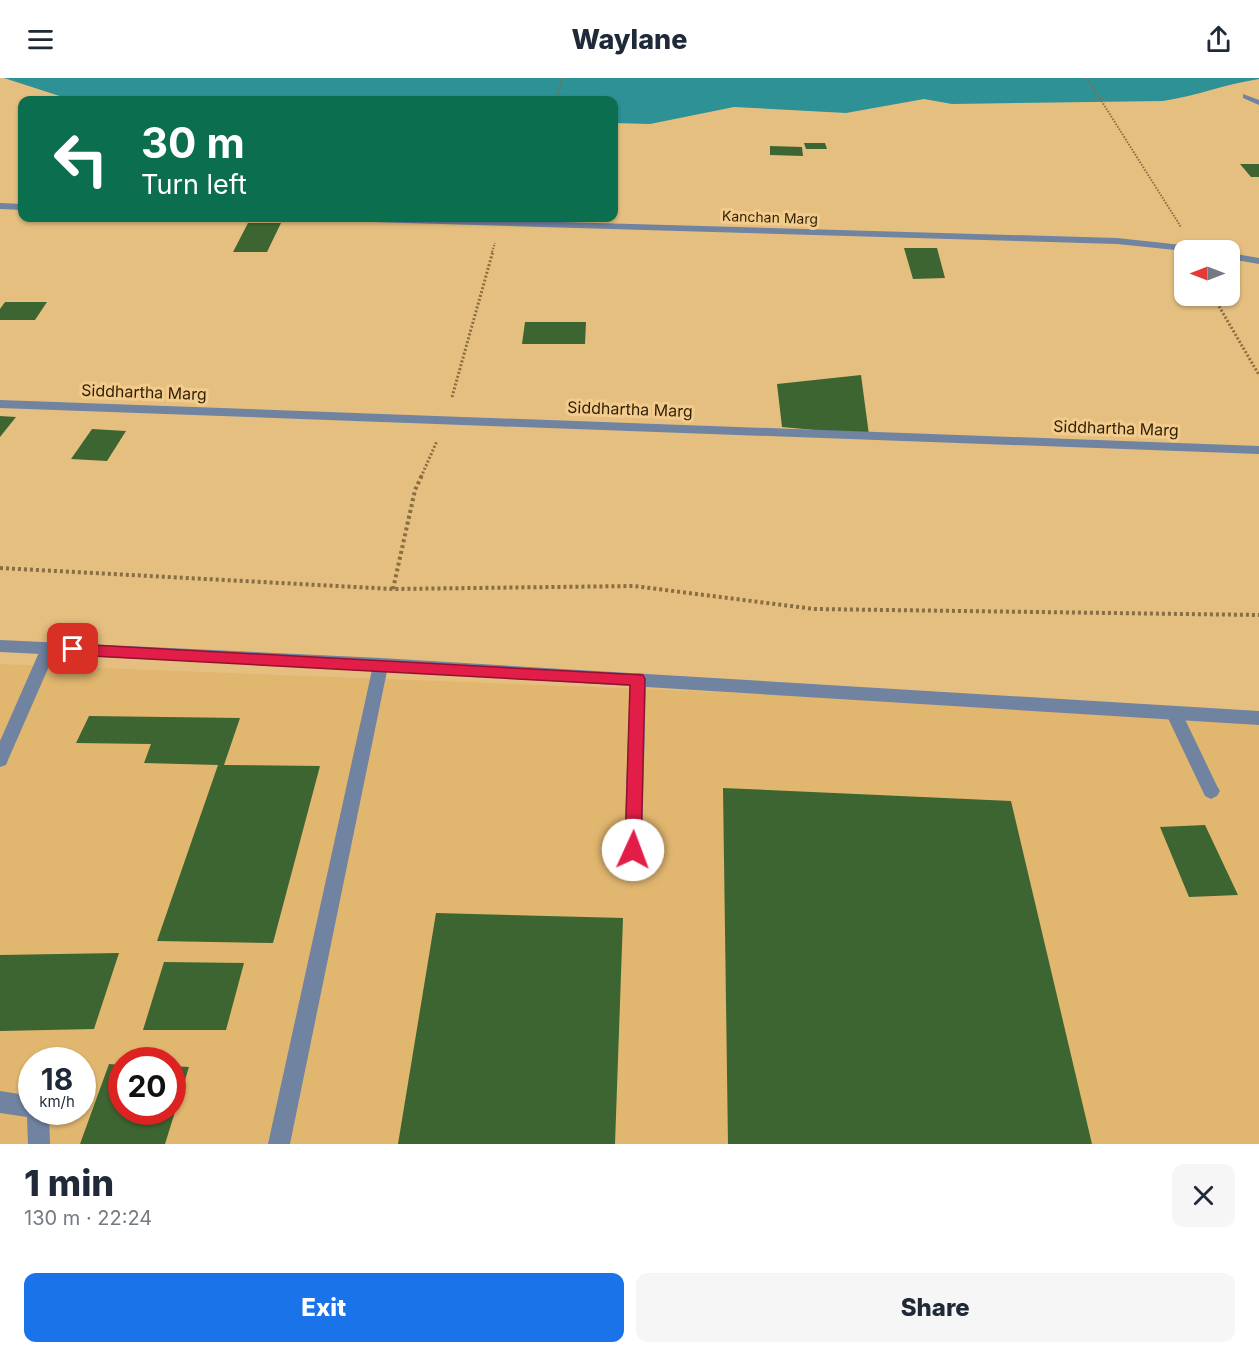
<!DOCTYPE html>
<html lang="en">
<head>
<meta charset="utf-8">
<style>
	:root { --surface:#fff; --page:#f6f6f7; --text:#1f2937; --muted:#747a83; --accent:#1a73e8 }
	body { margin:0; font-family:Inter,sans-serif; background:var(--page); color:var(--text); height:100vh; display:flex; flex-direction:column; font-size:22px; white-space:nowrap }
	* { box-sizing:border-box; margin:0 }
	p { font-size:20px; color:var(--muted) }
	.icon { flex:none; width:33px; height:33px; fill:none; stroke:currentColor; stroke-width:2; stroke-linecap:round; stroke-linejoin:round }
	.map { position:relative; height:1066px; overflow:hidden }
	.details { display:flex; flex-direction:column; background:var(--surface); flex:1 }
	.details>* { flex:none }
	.top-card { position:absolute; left:18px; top:18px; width:600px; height:126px; border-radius:12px; box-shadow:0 2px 4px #0004; background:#0b6e4f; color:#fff; overflow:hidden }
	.needle { width:39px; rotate:270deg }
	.tools { position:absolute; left:1174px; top:162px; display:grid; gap:12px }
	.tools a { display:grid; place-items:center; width:66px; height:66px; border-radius:12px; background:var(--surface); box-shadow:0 2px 4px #0004; font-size:30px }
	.speed { position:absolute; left:18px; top:969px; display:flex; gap:12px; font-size:30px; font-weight:700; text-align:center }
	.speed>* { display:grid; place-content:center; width:78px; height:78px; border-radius:50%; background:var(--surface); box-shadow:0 2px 4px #0004; line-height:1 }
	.speed small { font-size:15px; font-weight:400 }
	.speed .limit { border:9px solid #d22; background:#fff; color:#111 }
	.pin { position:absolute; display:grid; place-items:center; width:51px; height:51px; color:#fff; margin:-26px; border-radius:12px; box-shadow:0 3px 9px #0006 }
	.me { position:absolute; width:66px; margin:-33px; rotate:2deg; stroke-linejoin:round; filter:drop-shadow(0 0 4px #0008) }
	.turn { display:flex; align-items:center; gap:21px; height:126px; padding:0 24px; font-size:27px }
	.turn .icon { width:78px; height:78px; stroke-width:2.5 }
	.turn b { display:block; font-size:42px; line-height:51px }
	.round { display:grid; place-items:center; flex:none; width:63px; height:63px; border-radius:12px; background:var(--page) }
	.summary { display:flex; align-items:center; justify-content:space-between; height:102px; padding:0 24px }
	h1 { font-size:36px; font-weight:800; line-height:45px }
	.primary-button { display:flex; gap:12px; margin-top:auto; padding:12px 24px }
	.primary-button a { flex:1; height:69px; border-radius:12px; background:var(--accent); color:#fff; font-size:24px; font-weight:800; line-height:69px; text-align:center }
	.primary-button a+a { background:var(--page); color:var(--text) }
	header { display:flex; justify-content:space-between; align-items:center; height:78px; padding:0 24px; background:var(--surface); font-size:27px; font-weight:800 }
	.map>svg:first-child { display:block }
	.built { fill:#e1b66f; fill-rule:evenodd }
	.water { fill:#2d9195 }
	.building { fill:#3d6531 }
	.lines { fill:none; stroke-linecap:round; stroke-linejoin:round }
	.path-far2 { stroke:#886e41; stroke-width:2; stroke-dasharray:1.5 1.5; stroke-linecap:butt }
	.path-far1 { stroke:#886e41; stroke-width:3; stroke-dasharray:2 2; stroke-linecap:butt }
	.path { stroke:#886e41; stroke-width:4; stroke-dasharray:3 3; stroke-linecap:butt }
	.service { fill:#7083a0; fill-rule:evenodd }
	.minor { fill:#7083a0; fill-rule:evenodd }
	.route { fill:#e11d48; stroke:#92132f; stroke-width:1.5 }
	.labels { text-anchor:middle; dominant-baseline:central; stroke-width:6; stroke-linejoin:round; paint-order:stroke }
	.far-street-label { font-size:14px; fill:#2d1f04; stroke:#f3cc8d }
	.street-label { font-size:16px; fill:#2d1f04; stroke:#f3cc8d }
</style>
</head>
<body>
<header><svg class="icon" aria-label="menu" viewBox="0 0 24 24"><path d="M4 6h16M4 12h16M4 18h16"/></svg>Waylane<svg class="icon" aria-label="share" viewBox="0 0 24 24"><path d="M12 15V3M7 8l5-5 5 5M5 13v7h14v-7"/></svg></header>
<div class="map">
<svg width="1259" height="1066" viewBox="0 0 1259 1066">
	<rect width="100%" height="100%" fill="#e5bf80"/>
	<path class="built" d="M0,586L1259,635V1066H0ZM32,982H82V1034H32ZM122,982H172V1034H122Z"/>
	<path class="water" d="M4,0H1259V1C1226,6 1196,18 1163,23L952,26L924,21L846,35L734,29L650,46L614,45V22H72Z"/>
	<path class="building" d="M804,65H825L827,71H806Z
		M770,68L802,69L803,78L770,77Z
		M1240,86H1259V99H1251Z
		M248,145H281L267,174H233Z
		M904,170H937L945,200L913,201Z
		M5,224H47L35,242H0V231Z
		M525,244H586L585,266H522Z
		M861,297L869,357L782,349L777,306Z
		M0,338L16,339L0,359Z
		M92,351L126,353L107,383L71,381Z
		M89,638L240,640L224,687L320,688L273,865L157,863L218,687L144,685L151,666L76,665Z
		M723,710L1011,723L1092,1066H728Z
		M1205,747L1238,817L1189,819L1160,749Z
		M436,835L623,840L615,1066H398Z
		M119,875L94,951L0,953V877Z
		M164,884L244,885L226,952H143Z
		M109,986L122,987V1034H172V988L189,989L165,1066H80Z"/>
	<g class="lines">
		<path class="path-far2" d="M1087,0L1181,149
			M556,22L562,0
			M492,174L495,165"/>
		<path class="path-far1" d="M1213,218L1259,297
			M452,319L493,173
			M421,399L437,363"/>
		<path class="path" d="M0,490L393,511L634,508L814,531L1259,537
			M393,511L415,412L422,397"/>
		<path class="service" d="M49,564L54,566L57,570L8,682L6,687L0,689V663L41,570L44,566Z
			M638,595L644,596L646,601L642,772L639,778L633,780L627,778L624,772L630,601L632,596Z
			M1174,629L1180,631L1217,708L1220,713L1217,718L1211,721L1205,718L1166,636L1168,631Z
			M0,1013L32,1018V1034H49L50,1066H28L27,1039L0,1035Z"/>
		<path class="minor" d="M1243,16L1259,22V27L1243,20Z
			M0,125L22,126V132L0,131Z
			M332,140H420L1117,160L1201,169L1206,172L1185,173L1117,166L337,143Z
			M1230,175L1259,180V186L1230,181Z
			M0,322L1259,368V376L0,330Z
			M0,562L381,580L1259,633V647L387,593L290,1066H268L372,592L0,574Z"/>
	</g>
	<path class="route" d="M73,566L643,597L645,601L641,772L639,777L633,779L627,777L625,772L630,607L73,577L66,571Z"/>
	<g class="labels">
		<g class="far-street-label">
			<text transform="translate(770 139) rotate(2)">Kanchan Marg</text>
		</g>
		<g class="street-label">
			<text transform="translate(144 314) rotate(2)">Siddhartha Marg</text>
			<text transform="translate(630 331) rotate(2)">Siddhartha Marg</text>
			<text transform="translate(1116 350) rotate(2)">Siddhartha Marg</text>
		</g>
	</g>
</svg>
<div class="tools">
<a><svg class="needle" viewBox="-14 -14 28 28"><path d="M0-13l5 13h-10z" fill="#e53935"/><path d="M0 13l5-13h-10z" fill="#747a83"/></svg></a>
</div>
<div class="speed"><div>18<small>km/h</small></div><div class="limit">20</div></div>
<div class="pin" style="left:73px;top:571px;background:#d93025"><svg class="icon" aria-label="arrive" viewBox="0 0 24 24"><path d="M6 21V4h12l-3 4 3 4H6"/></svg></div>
<svg class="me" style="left:633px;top:772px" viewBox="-20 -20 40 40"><circle r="19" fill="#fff"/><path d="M0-13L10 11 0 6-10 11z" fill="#e11d48"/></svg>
<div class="top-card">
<div class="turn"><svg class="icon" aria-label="left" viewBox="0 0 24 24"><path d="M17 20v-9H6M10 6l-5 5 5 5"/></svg><div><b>30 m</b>Turn left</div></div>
</div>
</div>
<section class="details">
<div class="summary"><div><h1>1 min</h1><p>130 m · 22:24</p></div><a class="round"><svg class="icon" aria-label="close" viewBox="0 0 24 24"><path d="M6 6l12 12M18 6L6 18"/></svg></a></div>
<div class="primary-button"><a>Exit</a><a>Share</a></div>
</section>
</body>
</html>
